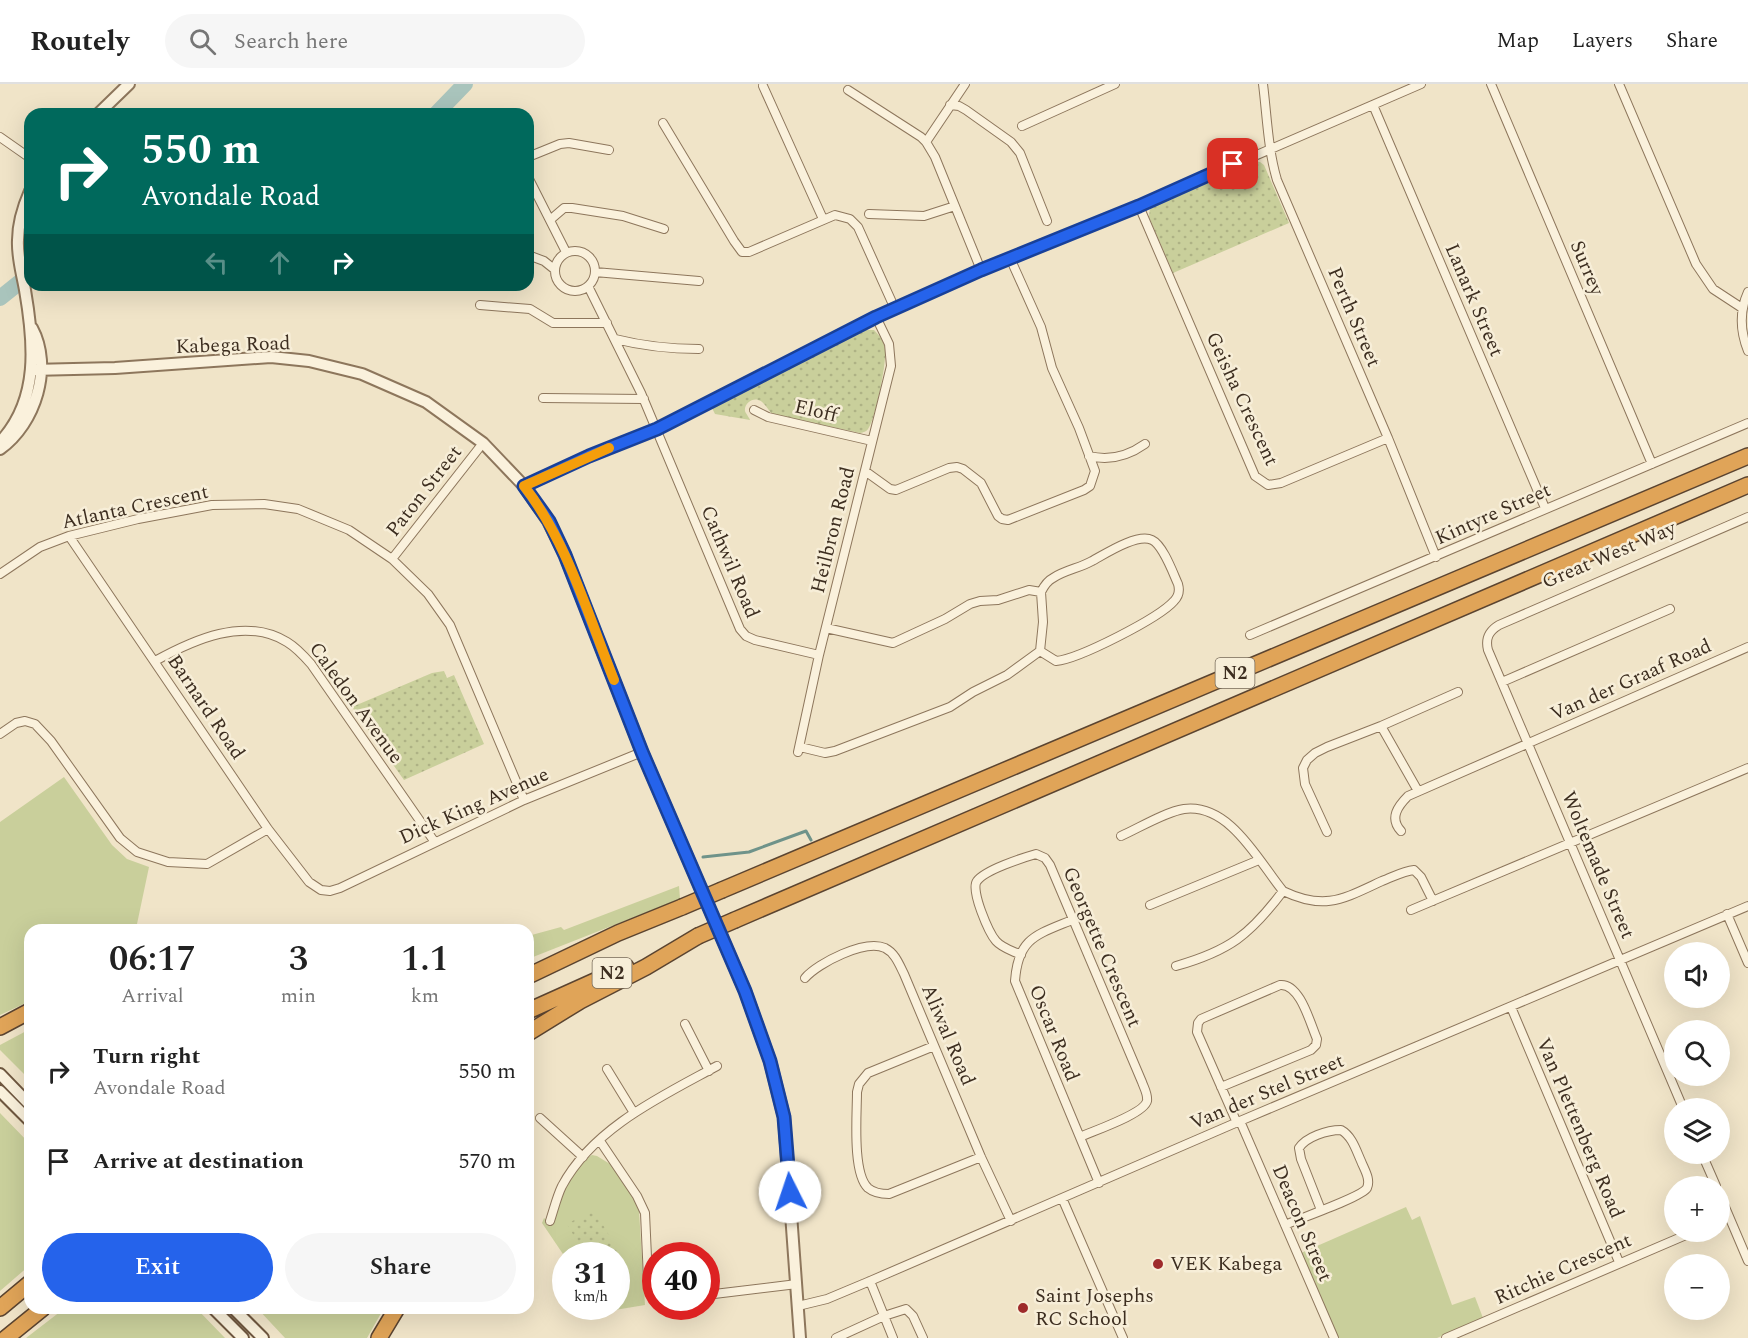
<!DOCTYPE html>
<html lang="en">
<head>
<meta charset="utf-8">
<style>
	:root { --surface:#fff; --page:#f6f6f6; --text:#222; --muted:#767676; --line:#e0e0e0; --accent:#2563eb }
	body { margin:0; font-family:Spectral,serif; background:var(--page); color:var(--text); height:100vh; display:flex; flex-direction:column; font-size:22px; white-space:nowrap }
	* { box-sizing:border-box; margin:0 }
	p { font-size:20px; color:var(--muted) }
	.icon { flex:none; width:33px; height:33px; fill:none; stroke:currentColor; stroke-width:2; stroke-linecap:round; stroke-linejoin:round }
	.map { position:relative; flex:1; overflow:hidden }
	.side { position:absolute; left:24px; top:840px; width:510px; height:390px; display:flex; flex-direction:column; background:var(--surface); border-radius:18px; box-shadow:0 6px 24px #0002 }
	.side>* { flex:none }
	.hud { position:absolute; left:24px; top:24px; width:510px; height:183px; border-radius:18px; box-shadow:0 6px 24px #0002; background:#00695c; color:#fff; overflow:hidden }
	.buttons { position:absolute; left:1664px; top:858px; display:grid; gap:12px }
	.buttons a { display:grid; place-items:center; width:66px; height:66px; border-radius:50%; background:var(--surface); box-shadow:0 6px 24px #0002; font-size:30px }
	.speed { position:absolute; left:552px; top:1158px; display:flex; gap:12px; font-size:30px; font-weight:700; text-align:center }
	.speed>* { display:grid; place-content:center; width:78px; height:78px; border-radius:50%; background:var(--surface); box-shadow:0 6px 24px #0002; line-height:1 }
	.speed small { font-size:15px; font-weight:400 }
	.speed .limit { border:9px solid #d22; background:#fff; color:#111 }
	.pin { position:absolute; display:grid; place-items:center; width:51px; height:51px; color:#fff; margin:-26px; border-radius:12px; box-shadow:0 3px 9px #0006 }
	.me { position:absolute; width:66px; margin:-33px; rotate:356deg; stroke-linejoin:round; filter:drop-shadow(0 0 4px #0008) }
	.turn { display:flex; align-items:center; gap:21px; height:126px; padding:0 18px; font-size:27px }
	.turn .icon { width:78px; height:78px; stroke-width:2.5 }
	.turn b { display:block; font-size:42px; line-height:51px }
	.lanes { display:flex; align-items:center; height:57px; padding:0 18px; background:#0003; justify-content:center; gap:30px; direction:ltr }
	.lanes .off { opacity:.35 }
	.eta { display:flex; justify-content:space-evenly; align-items:center; height:102px; text-align:center }
	.eta b { font-size:36px; font-weight:600; line-height:42px }
	.button { display:flex; gap:12px; margin-top:auto; padding:12px 18px }
	.button a { flex:1; height:69px; border-radius:36px; background:var(--accent); color:#fff; font-size:24px; font-weight:600; line-height:69px; text-align:center }
	.button a+a { background:var(--page); color:var(--text) }
	ul { padding:0; list-style:none }
	li { display:flex; align-items:center; gap:18px; height:90px; padding:0 18px }
	li div { flex:1 }
	li b { display:block; font-size:22px }
	li em { font-style:normal }
	header { display:flex; align-items:center; gap:36px; box-sizing:border-box; height:84px; padding:0 30px; background:var(--surface); border-bottom:2px solid var(--line) }
	header strong { font-size:28px }
	nav { display:flex; gap:33px; margin-inline-start:auto; font-size:21px }
	.search { width:420px; height:54px; background:var(--page); display:flex; align-items:center; gap:15px; box-sizing:border-box; padding:0 21px; border-radius:33px; color:var(--muted); font-size:22px }
	.map>svg:first-child { display:block }
	.green { fill:#c9cf9b }
	.park { fill:url(#park-dots) }
	.lines { fill:none; stroke-linecap:round; stroke-linejoin:round }
	.stream { stroke:#6f938a; stroke-width:3 }
	.river { stroke:#a9c4bc; stroke-width:16 }
	.minor-casing { stroke:#8d765c; stroke-width:10 }
	.tertiary-casing { stroke:#8d765c; stroke-width:14 }
	.secondary-casing { stroke:#6f573f; stroke-width:14 }
	.motorway-casing { stroke:#5b4430; stroke-width:18 }
	.minor { stroke:#faf1dc; stroke-width:8 }
	.tertiary { stroke:#faf1dc; stroke-width:10 }
	.secondary { stroke:#faf1dc; stroke-width:10 }
	.motorway { stroke:#e0a458; stroke-width:15 }
	.motorway-bridge-casing { stroke:#5b4430; stroke-width:18; stroke-linecap:butt }
	.motorway-bridge { stroke:#e0a458; stroke-width:15 }
	.route-casing { stroke:#184099; stroke-width:15 }
	.route { stroke:#2563eb; stroke-width:10 }
	.slow { stroke:#f59e0b; stroke-width:10 }
	.poi-dot { fill:#9e2a2b; stroke:#f7eed8; stroke-width:2 }
	.labels { text-anchor:middle; dominant-baseline:central; stroke-width:5; stroke-linejoin:round; paint-order:stroke }
	.shield { fill:#f7eed8; stroke:#756857; stroke-width:1.5 }
	.shield-label { font-size:18px; font-weight:bold; fill:#3d2e20 }
	.street-label { font-size:20px; fill:#3d2e20; stroke:#f7eed8 }
	.poi-label { font-size:20px; fill:#3d2e20; stroke:#f7eed8; text-anchor:start }
</style>
</head>
<body>
<header>
<strong>Routely</strong>
<div class="search"><svg class="icon" aria-label="search" viewBox="0 0 24 24"><circle cx="10" cy="10" r="6"/><path d="M15 15l6 6"/></svg>Search here</div>
<nav><a>Map</a><a>Layers</a><a>Share</a></nav>
</header>
<div class="map">
<svg width="1748" height="1254" viewBox="0 0 1748 1254">
	<defs>
		<pattern id="park-dots" width="8" height="8" patternUnits="userSpaceOnUse" patternTransform="scale(1.5)"><rect width="8" height="8" fill="#c9cf9b"/><path d="M2 2h.1M6 6h.1" fill="none" stroke="#aeb285" stroke-width="1.8" stroke-linecap="round"/></pattern>
	</defs>
	<rect width="100%" height="100%" fill="#f0e4c8"/>
	<path class="green" d="M64,693L112,761L127,775L149,783L137,840L159,846H30V917L0,931V738Z
		M679,802L680,815L528,875V852L561,843L564,846Z
		M30,945V996L0,966V961Z
		M0,1029L30,1060V1181L0,1207Z
		M592,1071L597,1072L610,1080L631,1109L639,1127L645,1221L603,1228L600,1223L616,1222V1172L565,1173L542,1139L544,1134L552,1141C560,1120 570,1081 592,1071Z
		M1406,1123L1412,1136L1420,1132L1452,1221L1475,1213L1483,1234L1437,1254H1338L1301,1169Z
		M65,1224H196L225,1254H26Z
		M257,1224H384L367,1254H285Z"/>
	<path class="park" d="M1251,77L1260,78L1264,81L1289,139L1173,189L1149,133L1150,124L1156,118Z
		M863,246H874C880,252 884,257 885,266C887,277 875,337 868,345C866,348 864,348 860,349L772,330C768,326 764,317 758,316C752,314 744,320 745,327C745,328 750,335 750,336L715,330L712,324Z
		M444,587L447,594L454,591L484,660L404,696L352,623L432,589Z
		M594,1125L618,1167L610,1171H585L567,1140Z"/>
	<g class="lines">
		<path class="stream" d="M703,773L749,768L806,747L811,756"/>
		<path class="river" d="M436,30L465,0
			M0,214L30,190"/>
		<g class="minor-casing">
			<path id="minor" d="M1263,0C1267,32 1268,66 1277,96L1388,354L1436,473
				M1491,0L1652,380
				M1619,0L1696,180L1713,205L1742,224
				M763,2L823,135
				M848,6L921,53L926,58L935,73L981,186
				M950,21L959,22L966,26L1011,58L1020,69L1047,137
				M1373,21L1545,424
				M663,39L734,157L742,168H749L835,131L850,135L858,143L895,225
				M1022,42L1115,0
				M0,53L30,74
				M926,58L965,0
				M528,73L560,60L569,59L609,66
				M528,93L566,168
				M1139,122L1255,392L1268,401L1281,399L1388,354
				M869,130L924,132L955,122
				M550,136L564,124H572L623,132L664,145
				M555 187a20 20 0 1 1 40 0a20 20 0 1 1-40 0Z
				M528,171L544,177L554,185
				M595,188L699,197
				M588,202L641,309L740,545L746,552L755,556L819,571
				M1748,208C1739,228 1740,247 1748,267
				M480,221L530,225L553,239H607
				M615,255C643,262 670,265 699,265
				M543,314L644,315
				M754,326L768,333L872,357
				M1089,372C1109,377 1128,372 1145,360
				M865,387L890,405L896,406L949,384L957,383L963,385L981,399L998,432L1002,435L1008,436L1084,406L1090,402L1095,387L1079,344L1052,284L1041,243L1010,174
				M524,402L589,372L656,345L876,233L981,186L1139,122L1421,0
				M69,452L268,745L309,798L321,806L330,807L340,804L524,716L642,668
				M392,475L483,359
				M0,490L40,463L69,452L138,435L212,421L264,420L298,425L349,446L392,475L428,510L450,541L524,716
				M826,544L893,559L945,535L970,520L980,517L998,516L1029,506L1041,508
				M1250,551L1748,339
				M155,577C193,556 245,532 287,558C297,564 304,572 311,580L434,757
				M1502,598L1670,525
				M1381,642L1418,707
				M0,650L16,639L25,637L35,640L51,657L120,754L137,768L168,778L207,780L268,745
				M800,663L825,669L835,667L950,623L973,608L1007,591L1040,567L1043,538L1041,508C1044,502 1047,497 1053,494C1065,486 1080,484 1092,477C1105,470 1137,449 1152,456C1163,461 1173,489 1178,500C1180,507 1179,512 1174,517C1159,534 1079,575 1056,577L1040,567
				M798,668L819,571L891,282L889,260L876,233
				M1401,747C1389,734 1398,722 1408,712L1748,563
				M1327,748L1305,700L1303,684L1307,676L1315,669L1327,663L1381,642L1458,608
				M1121,752C1139,744 1165,728 1184,725C1230,719 1259,778 1283,807C1325,827 1343,815 1382,797C1393,793 1403,787 1414,786L1421,793L1433,817
				M1150,821L1259,776
				M1411,826L1748,684
				M1727,830L1748,879
				M1072,836C1036,851 1018,854 1015,897L1099,1099
				M1021,871C1013,867 1002,864 996,857C989,849 970,806 977,797C985,786 1022,774 1036,770L1045,774L1050,781L1142,998C1144,1004 1148,1010 1147,1017C1144,1030 1093,1047 1080,1053
				M1176,882C1229,867 1250,851 1283,807
				M805,894C818,879 865,855 885,864C895,869 899,880 904,890L981,1073L1011,1137
				M1511,923L1619,1178
				M685,940L709,987
				M934,962L868,989L859,1000L857,1008C857,1030 852,1089 868,1104C874,1109 882,1110 889,1110L981,1073
				M607,985L634,1029
				M1221,1003L1311,966L1316,961L1317,955C1310,939 1300,899 1280,901L1201,935L1198,939L1197,948L1237,1039
				M1683,1024L1488,566C1485,554 1489,547 1499,541L1748,433
				M540,1034L583,1073
				M1240,1037L1334,1254
				M600,1057L637,1112L645,1129L648,1195L650,1203L656,1211
				M1702,1070L1716,1102
				M1719,1109L1748,1177
				M1062,1114L1123,1254
				M550,1137C554,1125 557,1112 562,1102C593,1044 662,1012 717,982
				M1285,1141C1298,1135 1362,1113 1367,1104C1371,1095 1364,1085 1361,1077C1356,1066 1352,1052 1341,1046C1327,1046 1306,1053 1299,1064L1301,1075L1321,1126
				M870,1197L893,1254
				M706,1211L797,1200
				M798,1222L827,1215L870,1197L1240,1037L1748,822
				M836,1254L884,1232L906,1225L913,1232L923,1254
				M1446,1254L1693,1148"/>
		</g>
		<g class="tertiary-casing">
			<path id="tertiary" d="M98,30L129,0
				M32,286L115,284L271,273L309,277L362,290L426,318L483,359L524,402L548,437L565,471L642,668L745,907L770,977L784,1033L800,1254
				M0,358C40,316 34,258 25,206C22,189 17,173 18,156C18,139 23,123 30,107
				M0,365C36,339 53,283 32,244"/>
		</g>
		<g class="secondary-casing">
			<path id="secondary" d="M0,990L30,1021
				M0,1007L30,1037
				M213,1224L243,1254
				M233,1224L263,1254"/>
		</g>
		<g class="motorway-casing">
			<path id="motorway" d="M722,806L1748,372
				M735,836L1748,401
				M528,892L618,849L682,823
				M528,927L626,883
				M0,943L30,927
				M528,949L580,917L646,883L698,852
				M0,1224L30,1199
				M6,1254L43,1224
				M379,1254L397,1224"/>
		</g>
		<use href="#minor" class="minor"/>
		<use href="#tertiary" class="tertiary"/>
		<use href="#secondary" class="secondary"/>
		<use href="#motorway" class="motorway"/>
		<g class="motorway-bridge-casing">
			<path id="motorway-bridge" d="M682,823L722,806
				M698,852L735,836"/>
		</g>
		<use href="#motorway-bridge" class="motorway-bridge"/>
	</g>
	<g class="lines">
		<g class="route-casing">
			<path id="route" d="M790,1108L784,1033L770,977L745,907L642,668L565,471L549,437L524,402L589,372L657,345L876,233L981,186L1139,122L1233,80"/>
		</g>
		<use href="#route" class="route"/>
		<path class="slow" d="M609,364L524,402C567,457 588,531 614,596"/>
	</g>
	<g class="poi-dot">
		<circle cx="1158" cy="1180" r="6"/>
		<circle cx="1023" cy="1224" r="6"/>
	</g>
	<g class="labels">
		<g class="shield">
			<rect x="1215.5" y="574" width="39" height="30" rx="4.5"/>
			<rect x="592.5" y="874" width="39" height="30" rx="4.5"/>
		</g>
		<g class="shield-label">
			<text x="1235" y="589">N2</text>
			<text x="612" y="889">N2</text>
		</g>
		<g class="street-label">
			<text transform="translate(1587 184) rotate(67)">Surrey</text>
			<text transform="translate(1474 216) rotate(67)">Lanark Street</text>
			<text transform="translate(1354 233) rotate(67)">Perth Street</text>
			<text transform="translate(233 261) rotate(-2)">Kabega Road</text>
			<text transform="translate(1242 315) rotate(65)">Geisha Crescent</text>
			<text transform="translate(816 327) rotate(13)">Eloff</text>
			<text transform="translate(424 407) rotate(-52)">Paton Street</text>
			<text transform="translate(135 423) rotate(-12)">Atlanta Crescent</text>
			<text transform="translate(1493 430) rotate(-24)">Kintyre Street</text>
			<text transform="translate(833 446) rotate(-76)">Heilbron Road</text>
			<text transform="translate(1609 471) rotate(-23)">Great West Way</text>
			<text transform="translate(730 478) rotate(67)">Cathwil Road</text>
			<text transform="translate(1631 596) rotate(-24)">Van der Graaf Road</text>
			<text transform="translate(356 619) rotate(54)">Caledon Avenue</text>
			<text transform="translate(206 623) rotate(56)">Barnard Road</text>
			<text transform="translate(474 722) rotate(-24)">Dick King Avenue</text>
			<text transform="translate(1598 781) rotate(67)">Woltemade Street</text>
			<text transform="translate(1102 863) rotate(67)">Georgette Crescent</text>
			<text transform="translate(1054 949) rotate(68)">Oscar Road</text>
			<text transform="translate(948 951) rotate(67)">Aliwal Road</text>
			<text transform="translate(1267 1008) rotate(-23)">Van der Stel Street</text>
			<text transform="translate(1580 1044) rotate(67)">Van Plettenberg Road</text>
			<text transform="translate(1302 1139) rotate(67)">Deacon Street</text>
			<text transform="translate(1563 1185) rotate(-24)">Ritchie Crescent</text>
		</g>
		<g class="poi-label">
			<text x="1170" y="1180">VEK Kabega</text>
			<text x="1035" y="1212">Saint Josephs<tspan x="1035" dy="23">RC School</tspan></text>
		</g>
	</g>
</svg>
<div class="buttons">
<a><svg class="icon" aria-label="sound" viewBox="0 0 24 24"><path d="M4 9h4l5-4v14l-5-4H4zM17 9q2 3 0 6"/></svg></a>
<a><svg class="icon" aria-label="search" viewBox="0 0 24 24"><circle cx="10" cy="10" r="6"/><path d="M15 15l6 6"/></svg></a>
<a><svg class="icon" aria-label="layers" viewBox="0 0 24 24"><path d="M12 4l9 5-9 5-9-5zM3 14l9 5 9-5"/></svg></a>
<a>+</a>
<a>−</a>
</div>
<div class="speed"><div>31<small>km/h</small></div><div class="limit">40</div></div>
<div class="pin" style="left:1233px;top:80px;background:#d93025"><svg class="icon" aria-label="arrive" viewBox="0 0 24 24"><path d="M6 21V4h12l-3 4 3 4H6"/></svg></div>
<svg class="me" style="left:790px;top:1108px" viewBox="-20 -20 40 40"><circle r="19" fill="#fff"/><path d="M0-13L10 11 0 6-10 11z" fill="#2563eb"/></svg>
<div class="hud">
<div class="turn"><svg class="icon" aria-label="right" viewBox="0 0 24 24"><path d="M7 20v-9h11M14 6l5 5-5 5"/></svg><div><b>550 m</b>Avondale Road</div></div>
<div class="lanes"><svg class="icon off" aria-label="left" viewBox="0 0 24 24"><path d="M17 20v-9H6M10 6l-5 5 5 5"/></svg><svg class="icon off" aria-label="ahead" viewBox="0 0 24 24"><path d="M12 20V5M6 11l6-6 6 6"/></svg><svg class="icon" aria-label="right" viewBox="0 0 24 24"><path d="M7 20v-9h11M14 6l5 5-5 5"/></svg></div>
</div>
<section class="side">
<div class="eta">
<div><b>06:17</b><p>Arrival</p></div>
<div><b>3</b><p>min</p></div>
<div><b>1.1</b><p>km</p></div>
</div>
<ul>
<li><svg class="icon" aria-label="right" viewBox="0 0 24 24"><path d="M7 20v-9h11M14 6l5 5-5 5"/></svg><div><b>Turn right</b><p>Avondale Road</p></div><em>550 m</em></li>
<li><svg class="icon" aria-label="arrive" viewBox="0 0 24 24"><path d="M6 21V4h12l-3 4 3 4H6"/></svg><div><b>Arrive at destination</b></div><em>570 m</em></li>
</ul>
<div class="button"><a>Exit</a><a>Share</a></div>
</section>
</div>
</body>
</html>
